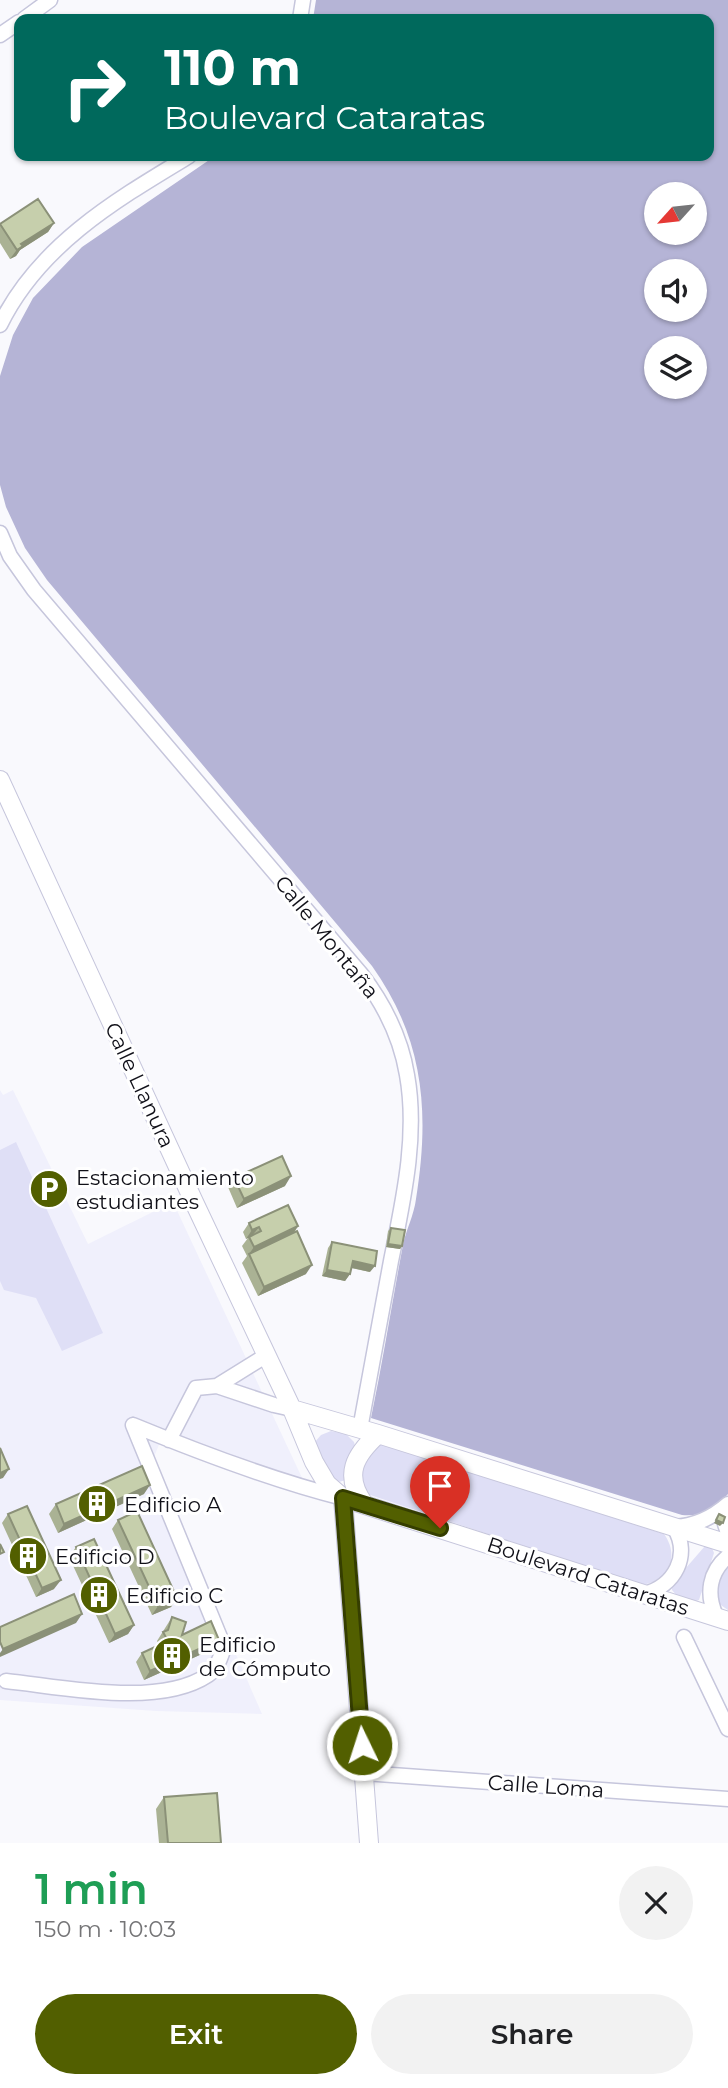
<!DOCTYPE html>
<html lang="en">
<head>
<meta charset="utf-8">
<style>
	:root { --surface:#fff; --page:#f2f2f2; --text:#202124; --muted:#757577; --accent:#525f00 }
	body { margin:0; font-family:Montserrat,sans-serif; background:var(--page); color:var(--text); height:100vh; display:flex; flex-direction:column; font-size:26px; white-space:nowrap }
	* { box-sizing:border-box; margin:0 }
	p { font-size:23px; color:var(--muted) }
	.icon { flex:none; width:38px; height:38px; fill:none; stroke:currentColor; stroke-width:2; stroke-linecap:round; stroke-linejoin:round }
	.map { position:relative; height:1843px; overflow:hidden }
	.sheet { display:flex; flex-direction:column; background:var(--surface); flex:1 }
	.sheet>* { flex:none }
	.top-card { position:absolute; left:14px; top:14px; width:700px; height:147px; border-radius:14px; box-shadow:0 2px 5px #0004; background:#00695c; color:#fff; overflow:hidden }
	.needle { width:46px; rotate:243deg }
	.tools { position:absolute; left:644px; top:182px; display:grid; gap:14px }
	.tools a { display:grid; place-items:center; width:63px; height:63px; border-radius:50%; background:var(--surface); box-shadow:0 2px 5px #0004; font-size:35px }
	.pin { position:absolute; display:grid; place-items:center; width:60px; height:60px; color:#fff; margin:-72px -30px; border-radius:50% 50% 50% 0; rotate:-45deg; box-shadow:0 0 7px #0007 }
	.pin .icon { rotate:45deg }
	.me { position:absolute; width:77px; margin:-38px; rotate:356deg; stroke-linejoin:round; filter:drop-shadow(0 0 5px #0008) }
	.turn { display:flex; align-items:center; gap:24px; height:147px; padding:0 35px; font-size:32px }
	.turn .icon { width:91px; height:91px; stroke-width:2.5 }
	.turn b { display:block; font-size:49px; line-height:60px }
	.round { display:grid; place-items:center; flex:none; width:74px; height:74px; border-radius:37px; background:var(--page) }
	.overview { display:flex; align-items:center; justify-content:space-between; height:119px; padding:0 35px }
	h1 { font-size:42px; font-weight:600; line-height:52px; color:#1e9e55 }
	.cta { display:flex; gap:14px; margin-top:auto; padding:14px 35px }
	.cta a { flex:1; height:80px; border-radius:42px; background:var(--accent); color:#fff; font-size:28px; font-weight:600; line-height:80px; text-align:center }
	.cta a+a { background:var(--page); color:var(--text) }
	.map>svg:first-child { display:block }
	.built { fill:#f0f0fc }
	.green { fill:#dfdff6 }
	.forest { fill:#b5b4d6; fill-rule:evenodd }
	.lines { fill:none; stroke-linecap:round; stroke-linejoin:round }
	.minor-casing { stroke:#c6c6dc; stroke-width:17 }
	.tertiary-casing { stroke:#c6c6dc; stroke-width:20 }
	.minor { stroke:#fff; stroke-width:14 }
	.tertiary { stroke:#fff; stroke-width:18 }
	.wall { fill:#aab294 }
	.shaded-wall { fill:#8b9178 }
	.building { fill:#c6cfac; stroke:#8b9178; stroke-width:2 }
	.route-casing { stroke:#353e00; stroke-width:18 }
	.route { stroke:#525f00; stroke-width:12 }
	.labels { text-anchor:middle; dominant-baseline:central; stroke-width:6; stroke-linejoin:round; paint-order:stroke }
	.street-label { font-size:21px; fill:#101018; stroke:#fff }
	.poi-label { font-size:21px; fill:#101018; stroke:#fff; text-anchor:start }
</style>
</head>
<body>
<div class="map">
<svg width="728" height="1843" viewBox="0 0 728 1843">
	<rect width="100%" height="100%" fill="#f9f9fd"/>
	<path class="built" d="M0,1090L3,1095L13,1090L88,1244L173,1202L304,1482L164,1432L152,1462L262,1714L156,1711L0,1700Z"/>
	<path class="green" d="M16,1142L103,1333L62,1351L36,1298L4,1290L0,1281V1150Z
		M331,1431L346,1434L354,1442L356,1450L346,1480L335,1483L314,1443L321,1435Z
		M373,1441L664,1534C680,1556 669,1581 642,1585L361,1492L360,1474Z
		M705,1546L712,1548L714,1553L699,1600L696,1601L677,1596L672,1590V1584Z
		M728,1563V1610L718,1603L715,1591Z"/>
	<path class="forest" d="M316,0H728V1494C715,1508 702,1517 682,1515L371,1418C383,1360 392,1303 403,1245C406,1230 414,1215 416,1199C430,1112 424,1039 372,966L47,580L25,548L6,507L0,485V376L13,335L33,298L82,247L215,156H709V19H313ZM656,194H695V233H656ZM656,271H695V310H656ZM656,348H695V387H656Z"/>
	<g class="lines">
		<g class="minor-casing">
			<path id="minor" d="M24,19L50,0
				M300,19L303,0
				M0,35L19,22
				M0,325C39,245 116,200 189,156
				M0,533L10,556L34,590L361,974C384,1004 401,1038 407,1075C418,1136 403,1201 391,1261C381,1317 370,1373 360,1429
				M217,1386L274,1405L292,1409
				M133,1425C201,1453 272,1480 343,1498
				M169,1440L196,1388L217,1386L267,1355
				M728,1507L725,1524L728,1533
				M644,1594C675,1586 691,1555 674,1527C695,1526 712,1518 728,1504
				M716,1616C706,1594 709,1572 728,1556
				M684,1637L728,1729
				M6,1681C63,1687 159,1708 208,1675C217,1669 221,1657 224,1647L133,1425
				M364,1773L728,1799"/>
		</g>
		<g class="tertiary-casing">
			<path id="tertiary" d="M0,780L194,1202L292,1409L314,1462L327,1484L343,1498L728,1621
				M292,1409L378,1434L728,1544
				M343,1498L369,1843
				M364,1504C343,1475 355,1455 378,1434"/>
		</g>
		<use href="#minor" class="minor"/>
		<use href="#tertiary" class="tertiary"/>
	</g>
	<path class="wall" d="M54,223L48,232L20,250L16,256L10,259L0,243V224Z
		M234,1178L285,1186L237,1208L228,1187Z
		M249,1223L298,1226L294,1233L306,1274L258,1296L242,1263L247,1256L242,1246L248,1238L246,1239L243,1232Z
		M391,1228L402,1246L400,1249L386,1247L388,1231Z
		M332,1242L370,1272L351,1268L350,1274L345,1281L322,1276L328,1248Z
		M144,1494L58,1533L49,1514L56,1504Z
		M8,1514L54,1589L36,1597L2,1523Z
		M118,1520L177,1598L171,1607L152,1615L112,1529Z
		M76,1547L134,1625L128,1634L109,1643L69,1557Z
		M172,1617L182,1635L219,1640L213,1649L144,1680L136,1662L142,1653L159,1645L157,1641Z
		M164,1797L221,1843H159L156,1809Z"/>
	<path class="shaded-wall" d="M54,223L48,232L20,250L16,256L10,259L21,244Z
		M291,1176L285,1186L237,1208L244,1199Z
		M298,1226L292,1235L249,1254L254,1247Z
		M259,1227L252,1236L246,1239L252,1230Z
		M388,1244L402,1246L400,1249L386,1247Z
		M353,1261L375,1266L370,1272L348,1267Z
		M312,1265L306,1274L258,1296L264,1287Z
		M327,1270L350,1274L345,1281L322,1276Z
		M9,1469L3,1478L0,1479V1473Z
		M150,1485L144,1494L58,1533L64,1524Z
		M716,1520L723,1523L720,1526L714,1523Z
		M61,1580L54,1589L36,1597L42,1588Z
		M177,1598L171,1607L152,1615L158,1606Z
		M82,1614L76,1623L0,1657V1653L3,1649Z
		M134,1625L128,1634L109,1643L115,1634Z
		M219,1640L213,1649L144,1680L150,1671Z"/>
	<path class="building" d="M38,199L54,223L21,244L23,246L17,250L0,224Z
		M282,1156L291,1176L244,1199L234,1178Z
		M288,1205L298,1226L254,1247L249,1237L261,1231L259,1227L252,1230L249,1223Z
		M391,1228L405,1230L402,1246L388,1244Z
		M297,1231L312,1265L264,1287L249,1254Z
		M332,1242L377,1251L375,1266L353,1261L350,1274L327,1270Z
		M0,1448L9,1469L0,1473Z
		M142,1466L150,1485L64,1524L56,1504Z
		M27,1506L61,1580L42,1588L8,1514Z
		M137,1511L177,1598L158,1606L118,1520Z
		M719,1514L725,1517L723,1523L716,1520Z
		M94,1539L134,1625L115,1634L76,1547Z
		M0,1544L4,1552L0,1554Z
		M74,1594L82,1614L3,1649L0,1642V1627Z
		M172,1617L186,1622L182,1635L211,1621L219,1640L150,1671L142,1653L168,1641L163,1632L168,1630Z
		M217,1793L221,1843H168L164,1797Z"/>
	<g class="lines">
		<g class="route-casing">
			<path id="route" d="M362,1745L343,1498L440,1528"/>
		</g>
		<use href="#route" class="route"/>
	</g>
	<defs>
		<g id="parking-disc" transform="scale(2.0125)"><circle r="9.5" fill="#525f00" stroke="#fff"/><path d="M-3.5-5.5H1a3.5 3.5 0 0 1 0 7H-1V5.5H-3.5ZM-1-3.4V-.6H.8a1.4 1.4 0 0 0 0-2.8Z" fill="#fff"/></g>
		<g id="building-disc" transform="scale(2.0125)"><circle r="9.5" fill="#525f00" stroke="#fff"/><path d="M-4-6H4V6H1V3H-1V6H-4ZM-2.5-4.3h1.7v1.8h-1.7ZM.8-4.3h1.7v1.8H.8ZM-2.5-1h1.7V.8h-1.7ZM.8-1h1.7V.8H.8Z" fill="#fff"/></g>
	</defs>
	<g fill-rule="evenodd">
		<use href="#parking-disc" x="49" y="1189"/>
		<use href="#building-disc" x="97" y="1504"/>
		<use href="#building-disc" x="28" y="1556"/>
		<use href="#building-disc" x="99" y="1595"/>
		<use href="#building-disc" x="172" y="1656"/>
	</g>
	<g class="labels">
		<g class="street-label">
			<text transform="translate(327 937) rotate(51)">Calle Montaña</text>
			<text transform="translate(140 1085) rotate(65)">Calle Llanura</text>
			<text transform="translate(588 1576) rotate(18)">Boulevard Cataratas</text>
			<text transform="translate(546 1786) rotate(4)">Calle Loma</text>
		</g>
		<g class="poi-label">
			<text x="76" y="1177">Estacionamiento<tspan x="76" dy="24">estudiantes</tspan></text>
			<text x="124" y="1504">Edificio A</text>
			<text x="55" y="1556">Edificio D</text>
			<text x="126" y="1595">Edificio C</text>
			<text x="199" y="1644">Edificio<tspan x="199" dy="24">de Cómputo</tspan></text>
		</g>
	</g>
</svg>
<div class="tools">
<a><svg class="needle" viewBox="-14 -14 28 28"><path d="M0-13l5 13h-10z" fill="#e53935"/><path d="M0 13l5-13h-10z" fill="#757577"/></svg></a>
<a><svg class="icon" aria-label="sound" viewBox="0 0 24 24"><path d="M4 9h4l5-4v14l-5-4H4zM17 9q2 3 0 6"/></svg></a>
<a><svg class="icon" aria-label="layers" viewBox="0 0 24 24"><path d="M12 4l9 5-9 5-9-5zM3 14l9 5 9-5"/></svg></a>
</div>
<div class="pin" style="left:440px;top:1528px;background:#d93025"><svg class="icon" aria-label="arrive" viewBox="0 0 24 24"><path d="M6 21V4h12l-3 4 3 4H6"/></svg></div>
<svg class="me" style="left:362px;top:1745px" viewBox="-20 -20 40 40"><circle r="17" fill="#525f00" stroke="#fff" stroke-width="3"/><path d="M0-11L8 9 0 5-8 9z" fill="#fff"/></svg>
<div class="top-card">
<div class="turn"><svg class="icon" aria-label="right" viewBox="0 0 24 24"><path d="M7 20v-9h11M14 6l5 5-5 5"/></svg><div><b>110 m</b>Boulevard Cataratas</div></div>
</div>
</div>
<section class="sheet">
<div class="overview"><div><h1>1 min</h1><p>150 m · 10:03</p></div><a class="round"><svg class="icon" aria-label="close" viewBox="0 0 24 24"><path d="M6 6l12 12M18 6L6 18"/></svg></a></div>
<div class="cta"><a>Exit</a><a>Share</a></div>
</section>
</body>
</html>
